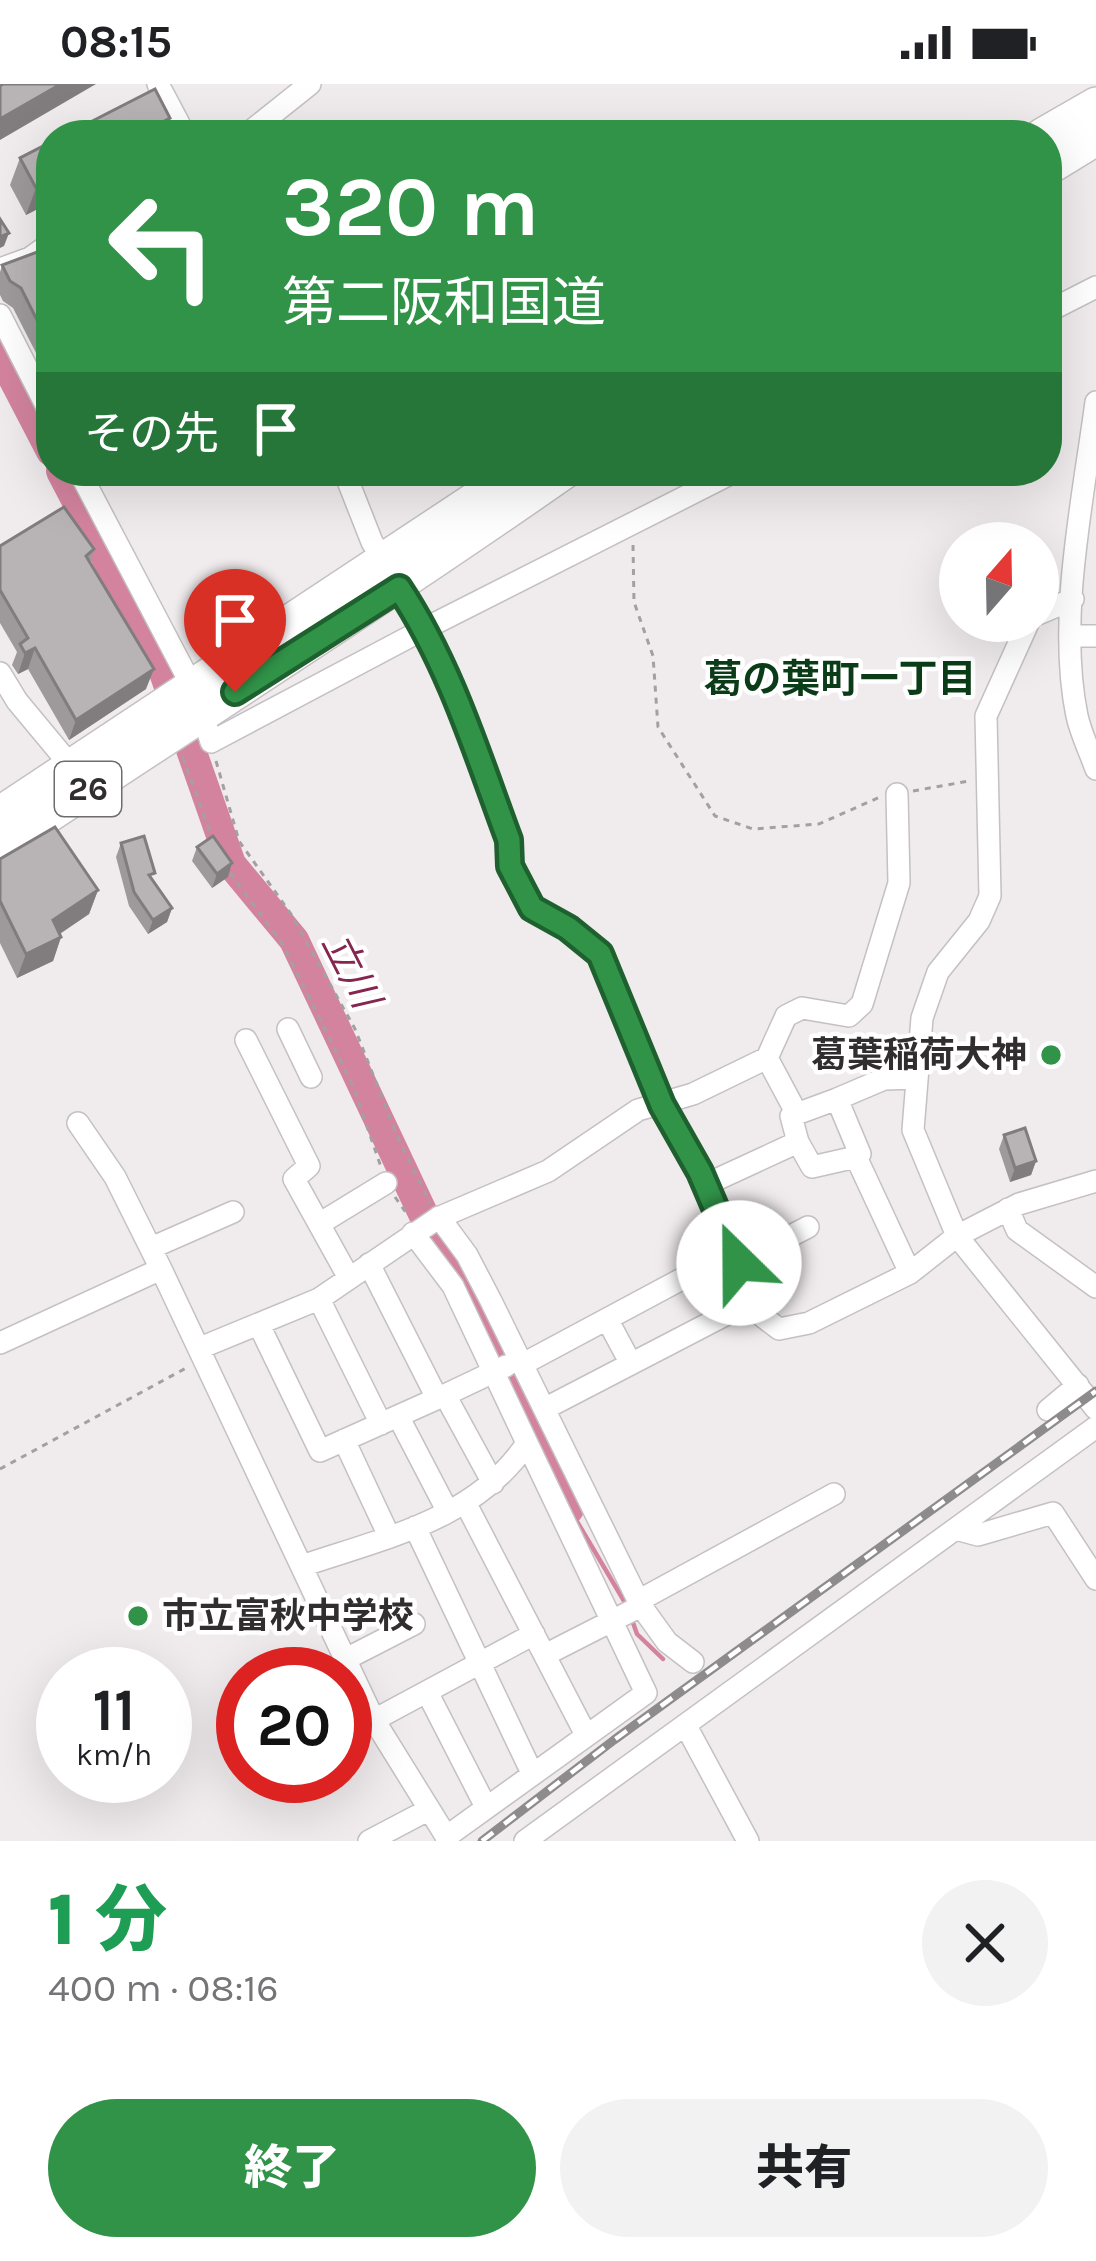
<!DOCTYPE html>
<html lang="ja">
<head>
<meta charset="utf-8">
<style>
	:root { --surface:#fff; --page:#f2f2f2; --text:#202124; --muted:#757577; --accent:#309348 }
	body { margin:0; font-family:Karla,"Noto Sans JP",sans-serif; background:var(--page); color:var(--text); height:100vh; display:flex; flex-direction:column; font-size:45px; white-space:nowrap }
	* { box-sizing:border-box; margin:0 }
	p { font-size:39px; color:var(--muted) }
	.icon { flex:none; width:66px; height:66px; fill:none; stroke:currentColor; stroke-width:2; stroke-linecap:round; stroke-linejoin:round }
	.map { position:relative; height:1757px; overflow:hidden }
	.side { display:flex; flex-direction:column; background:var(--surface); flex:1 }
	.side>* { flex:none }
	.banner { position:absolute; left:36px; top:36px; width:1026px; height:366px; border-radius:48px; box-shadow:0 12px 48px #0002; background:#309348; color:#fff; overflow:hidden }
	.needle { width:78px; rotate:20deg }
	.tools { position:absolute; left:939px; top:438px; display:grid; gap:24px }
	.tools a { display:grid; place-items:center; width:120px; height:120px; border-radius:50%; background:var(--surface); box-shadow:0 12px 48px #0002; font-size:60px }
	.speed { position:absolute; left:36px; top:1563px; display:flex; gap:24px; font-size:60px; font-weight:700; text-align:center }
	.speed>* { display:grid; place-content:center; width:156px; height:156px; border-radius:50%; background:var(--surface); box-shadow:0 12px 48px #0002; line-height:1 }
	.speed small { font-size:30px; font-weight:400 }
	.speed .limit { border:18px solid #d22; background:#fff; color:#111 }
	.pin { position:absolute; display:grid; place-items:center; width:102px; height:102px; color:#fff; margin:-123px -51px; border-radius:50% 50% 50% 0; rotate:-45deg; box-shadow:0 0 12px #0007 }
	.pin .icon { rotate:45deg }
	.me { position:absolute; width:132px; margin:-66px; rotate:337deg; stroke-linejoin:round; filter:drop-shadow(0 0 9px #0008) }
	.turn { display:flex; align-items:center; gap:42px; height:252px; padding:0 48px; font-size:54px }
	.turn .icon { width:156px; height:156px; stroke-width:2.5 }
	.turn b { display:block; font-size:84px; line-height:102px }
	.then { display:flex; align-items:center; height:114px; padding:0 48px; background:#0003; gap:24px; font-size:45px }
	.round { display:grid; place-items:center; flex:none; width:126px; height:126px; border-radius:63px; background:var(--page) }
	.head { display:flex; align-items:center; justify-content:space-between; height:204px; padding:0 48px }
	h1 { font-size:72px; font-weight:800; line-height:90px; color:#1e9e55 }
	.cta { display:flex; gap:24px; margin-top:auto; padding:24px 48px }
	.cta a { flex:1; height:138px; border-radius:72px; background:var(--accent); color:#fff; font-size:48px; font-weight:800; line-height:138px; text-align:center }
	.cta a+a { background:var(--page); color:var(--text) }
	.status { display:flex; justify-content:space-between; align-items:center; height:84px; padding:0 60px; background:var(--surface); direction:ltr }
	.status svg { height:33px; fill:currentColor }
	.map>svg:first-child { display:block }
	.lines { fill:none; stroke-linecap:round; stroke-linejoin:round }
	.stream { stroke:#d3839e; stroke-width:4.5 }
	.river { stroke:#d3839e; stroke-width:30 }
	.minor-casing { stroke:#c5c0c2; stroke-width:24 }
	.highway-casing { stroke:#c5c0c2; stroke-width:36 }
	.path { stroke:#a4a0a1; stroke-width:3; stroke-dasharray:6 6; stroke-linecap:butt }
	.minor { stroke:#fff; stroke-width:21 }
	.highway { stroke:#fff; stroke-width:33 }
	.rail-casing { stroke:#8e8b8c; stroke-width:9 }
	.rail { stroke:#fff; stroke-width:4.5; stroke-dasharray:14; stroke-linecap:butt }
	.wall { fill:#9e9a9b }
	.shaded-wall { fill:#817d7e }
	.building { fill:#b8b3b4; stroke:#817d7e; stroke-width:3 }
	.route-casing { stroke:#1f602f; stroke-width:30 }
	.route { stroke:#309348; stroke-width:21 }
	.poi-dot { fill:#309348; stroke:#fff; stroke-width:4.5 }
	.labels { text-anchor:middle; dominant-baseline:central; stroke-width:9; stroke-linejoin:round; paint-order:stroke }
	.shield { fill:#fff; stroke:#6e6d6d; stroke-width:3 }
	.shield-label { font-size:33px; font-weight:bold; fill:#302e2f }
	.poi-label { font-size:36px; font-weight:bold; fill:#302e2f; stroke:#fff; text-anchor:end }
	.neighbourhood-label { font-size:39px; font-weight:bold; fill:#0b3c18; stroke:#fff }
	.water-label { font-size:39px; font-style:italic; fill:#85264f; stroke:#fff }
</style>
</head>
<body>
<div class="status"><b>08:15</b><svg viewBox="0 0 49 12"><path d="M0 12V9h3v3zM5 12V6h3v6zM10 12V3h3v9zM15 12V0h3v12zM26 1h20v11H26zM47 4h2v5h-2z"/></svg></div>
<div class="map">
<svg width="1096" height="1757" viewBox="0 0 1096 1757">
	<rect width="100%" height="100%" fill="#f0ebec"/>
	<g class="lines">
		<path class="stream" d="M572,1429L627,1522
			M631,1533L637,1550L663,1575"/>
		<path class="river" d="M0,269L51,367
			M61,387L160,577L231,780L294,856L427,1138C489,1224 529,1328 569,1425"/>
		<g class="minor-casing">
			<path id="minor" d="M158,0L185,51
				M246,51L310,0
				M0,185L30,174L51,159
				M1047,228L1096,203
				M0,231L51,331
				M1096,318C1083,416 1057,535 1077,632C1081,650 1090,668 1096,685
				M79,387L192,602
				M344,387L372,458L426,544L736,387
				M1038,530L1073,515
				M1029,537L986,632L990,812L979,837L938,888L922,934L913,1046L957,1152L1096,1325
				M1071,552H1096
				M0,589L17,617L71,682
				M202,629L211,658L426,544L446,585L509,756L510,782L532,824L568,844L600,870L662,1021L699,1087L762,1232L779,1245L809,1239L910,1189L957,1152L1019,1120L1096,1097
				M288,945L311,993
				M246,956L309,1082L294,1095L349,1194
				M767,974L797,1030
				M837,1015L884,995L917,994
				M78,1039L115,1093L161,1185
				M798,1058L791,1032L837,1015L860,1070L856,1073
				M705,1101L798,1058L812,1083L856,1073L910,1189
				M1008,1125L1017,1146L1096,1203
				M439,1133L467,1171L491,1217L641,1522L545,1571
				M319,1140L386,1099
				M151,1164L233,1128
				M739,1179L808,1143
				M369,1180L437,1314
				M319,1215L381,1340
				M607,1235L631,1280
				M259,1241L320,1367L398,1332
				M0,1259L161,1185L374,1636L449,1757
				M200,1264L319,1215L438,1134L548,1087L638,1026L693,1010L767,974L786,932L802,924L849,932L862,920L899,799L897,710
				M523,1280L734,1167
				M445,1311L398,1332L448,1428
				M546,1324L754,1216
				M1048,1326L1078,1301
				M344,1356L389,1452
				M493,1399L445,1311L506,1282
				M466,1420L585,1649
				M415,1443L532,1689
				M956,1445L978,1451L1053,1429L1096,1495
				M302,1482C384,1454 477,1435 527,1359L453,1202L413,1149
				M638,1517L834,1410
				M641,1522L667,1558L693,1578
				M344,1576L414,1540
				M427,1608L486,1723
				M374,1636L534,1550
				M686,1642L748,1757
				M446,1753L646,1609L527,1359
				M369,1757L428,1726
				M525,1757L1096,1343"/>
		</g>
		<g class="highway-casing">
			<path id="highway" d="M1042,51L1096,20
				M1047,85L1096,55
				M0,729L517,387
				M0,764C189,638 380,517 566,387"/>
		</g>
		<path class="path" d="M633,461L634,518L653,572L658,643L715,732L753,745L819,740L880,713
			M183,673L212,754
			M216,677L239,757L291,830L355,945L398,1054L430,1119
			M913,707L969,697
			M230,789L283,861L353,1002L381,1083
			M395,1113L407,1130
			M0,1385L188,1283"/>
		<use href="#minor" class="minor"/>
		<use href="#highway" class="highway"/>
		<g class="rail-casing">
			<path id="rail" d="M482,1757L614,1656L1096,1307"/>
		</g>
		<use href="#rail" class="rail"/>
	</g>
	<path class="wall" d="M20,74L51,118L26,131L10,101Z
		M51,163V298L13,224L3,217L0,211V188L2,181Z
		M0,462L94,465L90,479L146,605L69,656L28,585L18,590L12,581L17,568L0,539Z
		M121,759L153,796L172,824L167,838L148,850L129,822L116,773Z
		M197,763L228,793L212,804L192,777Z
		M0,775L98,806L89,830L60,850L61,853L53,877L17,894L0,859Z
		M1004,1051L1036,1077L1031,1091L1010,1098L999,1065Z"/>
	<path class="shaded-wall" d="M61,0H96L0,56V35Z
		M170,34L164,51H138Z
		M51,96V118L26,131L36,104Z
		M9,149L4,162L0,164V153Z
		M35,564L28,585L18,590L25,569Z
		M154,585L146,605L69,656L76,636Z
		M232,779L228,793L212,804L217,790Z
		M98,806L89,830L44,860L53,836Z
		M172,824L167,838L148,850L153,836Z
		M61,853L53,877L17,894L26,870Z
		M1036,1077L1031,1091L1010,1098L1015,1084Z"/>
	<path class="building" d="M3,0H61L0,35V2Z
		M155,5L170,34L138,51H65Z
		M51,58V96L36,104L20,74Z
		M0,135L9,149L0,153Z
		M51,163V264L21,204L10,197L2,181Z
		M64,423L94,465L86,472L154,585L76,636L35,564L25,569L20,560L28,554L0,506V462Z
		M55,743L98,806L53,836L61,853L26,870L0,817V775Z
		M144,752L155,789L149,791L172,824L153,836L134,808L121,759Z
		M213,752L232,779L217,790L197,763Z
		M1025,1044L1036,1077L1015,1084L1004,1051Z"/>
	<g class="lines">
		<g class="route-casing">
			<path id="route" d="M235,608L399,504C450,581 477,670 509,756L510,782L532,824L568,844L600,870L662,1021L700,1088L739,1179"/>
		</g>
		<use href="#route" class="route"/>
	</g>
	<g class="poi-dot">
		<circle cx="1051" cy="971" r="12"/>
		<circle cx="138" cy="1532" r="12"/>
	</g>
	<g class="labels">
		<rect class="shield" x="55" y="678" width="66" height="54" rx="9"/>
		<g class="shield-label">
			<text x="88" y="705">26</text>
		</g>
		<g class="poi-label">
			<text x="1027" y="971">葛葉稲荷大神</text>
			<text x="162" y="1532" text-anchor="start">市立富秋中学校</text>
		</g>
		<g class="neighbourhood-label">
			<text x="840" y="595">葛の葉町一丁目</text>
		</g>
		<g class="water-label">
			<text transform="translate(351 886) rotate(63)">立川</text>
		</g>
	</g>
</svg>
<div class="tools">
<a><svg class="needle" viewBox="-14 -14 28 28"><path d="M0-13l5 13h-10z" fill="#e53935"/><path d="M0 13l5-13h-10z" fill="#757577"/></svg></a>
</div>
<div class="speed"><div>11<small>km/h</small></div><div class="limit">20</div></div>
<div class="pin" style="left:235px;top:608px;background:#d93025"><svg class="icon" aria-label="arrive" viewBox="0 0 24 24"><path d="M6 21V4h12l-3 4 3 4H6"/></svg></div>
<svg class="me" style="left:739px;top:1179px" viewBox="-20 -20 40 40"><circle r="19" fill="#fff"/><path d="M0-13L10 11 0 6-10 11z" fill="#309348"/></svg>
<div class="banner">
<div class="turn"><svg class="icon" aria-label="left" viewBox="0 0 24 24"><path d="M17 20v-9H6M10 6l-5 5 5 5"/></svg><div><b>320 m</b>第二阪和国道</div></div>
<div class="then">その先<svg class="icon" aria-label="arrive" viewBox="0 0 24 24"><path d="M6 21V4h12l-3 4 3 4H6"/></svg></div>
</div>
</div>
<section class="side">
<div class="head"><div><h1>1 分</h1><p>400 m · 08:16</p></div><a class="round"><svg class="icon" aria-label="close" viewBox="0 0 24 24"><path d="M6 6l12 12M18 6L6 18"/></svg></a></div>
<div class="cta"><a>終了</a><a>共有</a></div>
</section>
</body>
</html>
